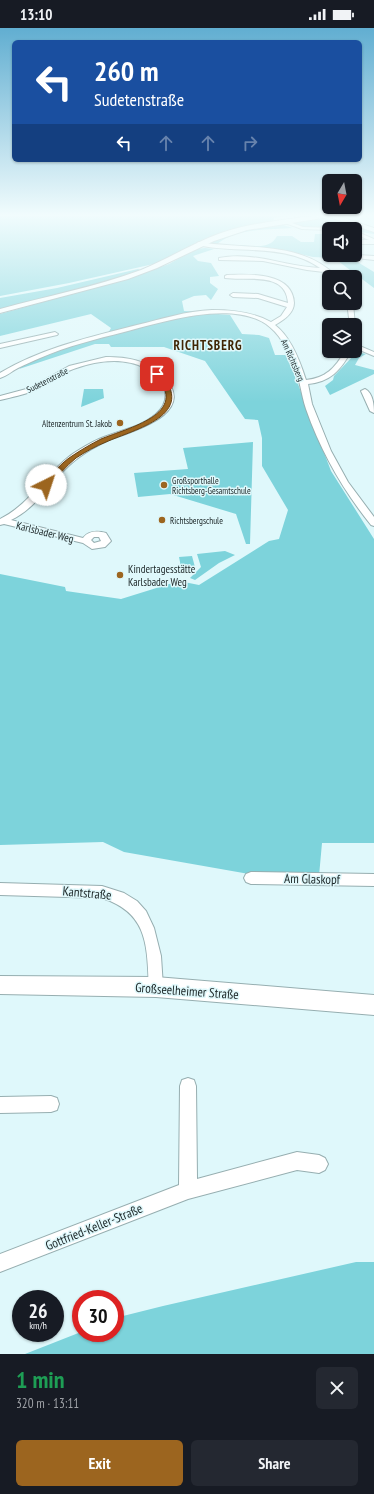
<!DOCTYPE html>
<html lang="en">
<head>
<meta charset="utf-8">
<style>
	:root { --surface:#171b24; --page:#242831; --text:#f1f3f6; --muted:#9ea1a6; --accent:#9c651f }
	body { margin:0; font-family:"PT Sans Narrow",sans-serif; background:var(--page); color:var(--text); height:100vh; display:flex; flex-direction:column; font-size:15px; white-space:nowrap }
	* { box-sizing:border-box; margin:0 }
	p { font-size:13px; color:var(--muted) }
	.icon { flex:none; width:22px; height:22px; fill:none; stroke:currentColor; stroke-width:2; stroke-linecap:round; stroke-linejoin:round }
	.map { position:relative; height:1326px; overflow:hidden }
	.sheet { display:flex; flex-direction:column; background:var(--surface); flex:1 }
	.sheet>* { flex:none }
	.banner { position:absolute; left:12px; top:12px; width:350px; height:122px; border-radius:6px; box-shadow:0 1px 3px #0004; background:#1a4fa0; color:#fff; overflow:hidden }
	.needle { width:26px; rotate:190deg }
	.buttons { position:absolute; left:322px; top:146px; display:grid; gap:8px }
	.buttons a { display:grid; place-items:center; width:40px; height:40px; border-radius:6px; background:var(--surface); box-shadow:0 1px 3px #0004; font-size:20px }
	.speed { position:absolute; left:12px; top:1262px; display:flex; gap:8px; font-size:20px; font-weight:700; text-align:center }
	.speed>* { display:grid; place-content:center; width:52px; height:52px; border-radius:50%; background:var(--surface); box-shadow:0 1px 3px #0004; line-height:1 }
	.speed small { font-size:10px; font-weight:400 }
	.speed .limit { border:6px solid #d22; background:#fff; color:#111 }
	.pin { position:absolute; display:grid; place-items:center; width:34px; height:34px; color:#fff; margin:-17px; border-radius:8px; box-shadow:0 2px 6px #0006 }
	.me { position:absolute; width:44px; margin:-22px; rotate:41deg; stroke-linejoin:round; filter:drop-shadow(0 0 3px #0008) }
	.turn { display:flex; align-items:center; gap:14px; height:84px; padding:0 16px; font-size:18px }
	.turn .icon { width:52px; height:52px; stroke-width:2.5 }
	.turn b { display:block; font-size:28px; line-height:34px }
	.lanes { display:flex; align-items:center; height:38px; padding:0 16px; background:#0003; justify-content:center; gap:20px; direction:ltr }
	.lanes .off { opacity:.35 }
	.round { display:grid; place-items:center; flex:none; width:42px; height:42px; border-radius:6px; background:var(--page) }
	.head { display:flex; align-items:center; justify-content:space-between; height:68px; padding:0 16px }
	h1 { font-size:24px; font-weight:800; line-height:30px; color:#1e9e55 }
	.action { display:flex; gap:8px; margin-top:auto; padding:8px 16px }
	.action a { flex:1; height:46px; border-radius:6px; background:var(--accent); color:#fff; font-size:16px; font-weight:800; line-height:46px; text-align:center }
	.action a+a { background:var(--page); color:var(--text) }
	.status { display:flex; justify-content:space-between; align-items:center; height:28px; padding:0 20px; background:var(--surface); direction:ltr }
	.status svg { height:11px; fill:currentColor }
	.map>svg:first-child { display:block }
	.green { fill:#7dd3db }
	.lines { fill:none; stroke-linecap:round; stroke-linejoin:round }
	.minor-casing { stroke:#96aeb0; stroke-width:2 }
	.major-casing { stroke:#96aeb0; stroke-width:2 }
	.minor { fill:#fff; fill-rule:evenodd }
	.major { fill:#fff; fill-rule:evenodd }
	.route { fill:#9c651f; stroke:#654214 }
	.poi-dot { fill:#9c651f; stroke:#dff8fb; stroke-width:1.5 }
	.labels { text-anchor:middle; dominant-baseline:central; stroke-width:3; stroke-linejoin:round; paint-order:stroke }
	.far-street-label { font-size:9px; fill:#1c2627; stroke:#dff8fb }
	.far-poi-label { font-size:9px; fill:#1c2627; stroke:#dff8fb; text-anchor:start }
	.street-label { font-size:11px; fill:#1c2627; stroke:#dff8fb }
	.poi-label { font-size:11px; fill:#1c2627; stroke:#dff8fb; text-anchor:start }
	.far-district-label { font-size:13px; font-weight:bold; letter-spacing:1px; fill:#402605; stroke:#dff8fb }
	.near-street-label { font-size:13px; fill:#1c2627; stroke:#dff8fb }
</style>
</head>
<body>
<div class="status"><b>13:10</b><svg viewBox="0 0 49 12"><path d="M0 12V9h3v3zM5 12V6h3v6zM10 12V3h3v9zM15 12V0h3v12zM26 1h20v11H26zM47 4h2v5h-2z"/></svg></div>
<div class="map">
<svg width="374" height="1326" viewBox="0 0 374 1326">
	<rect width="100%" height="100%" fill="#dff8fb"/>
	<path class="green" d="M0,188H286L274,190L273,193L225,203L202,212L158,235L69,255L0,268Z
		M320,191L333,192L374,203V206L355,203V201L300,199L292,196L291,194Z
		M280,196L293,200C269,202 236,199 216,217L209,215L239,204Z
		M315,206H329V214L326,216L329,217V227H346L374,244V260L334,230L313,229L291,224L239,219V217C252,218 270,222 277,208H292L301,214H314Z
		M205,220L214,221L193,228L198,233L211,235L219,248L210,249V255L218,261L211,272L206,267L194,268L182,273L184,283C199,283 214,286 230,287L242,306L259,307L269,310L275,327H287L331,443L374,511V815H322L319,848L249,846L124,824L103,814L0,817V546L65,559L66,563L121,571L179,553L199,557L269,513L279,511L288,482L262,438V410L258,392L245,391L205,333L164,319H111L109,316H95L19,341L25,336L72,318L106,309L111,300L91,286L0,308V286L122,252L169,236L196,221Z
		M138,241L140,242L107,253L0,282V270L57,260Z
		M357,324L366,326L359,330L355,337L374,342V346L330,367L325,358L333,352L334,348Z
		M84,361H103L104,370L81,379Z
		M253,414L250,516H246L236,486L170,466L138,469L134,445L188,441L183,420Z
		M225,523L235,527L219,535L195,552L190,550L201,539L197,526Z
		M192,528L196,543L182,544L179,529Z
		M356,1234H374V1326H25L81,1304V1305H115V1290L163,1278Z"/>
	<g class="lines">
		<g class="minor-casing">
			<path id="minor" d="M284,192L303,199L332,200L334,201H329V202L302,201L282,194Z
				M355,203L374,211V216H355V212H369L355,206Z
				M199,214C245,222 302,212 337,249H331L324,244L307,242L263,233L219,232V230C254,223 286,239 320,240C285,215 238,226 197,217V215Z
				M358,227L374,228V232L356,230V228Z
				M227,247C249,246 293,244 294,275C294,285 284,292 275,297C291,309 300,333 306,352C326,350 335,340 345,323H351C341,342 330,354 308,356L312,376L331,423L348,454L374,489V498L371,497C343,462 321,424 306,381C301,366 300,350 293,335C286,319 280,306 266,296C230,272 162,294 124,304C96,311 68,318 40,330C33,333 26,336 18,340C12,343 7,348 0,350V345C42,320 90,309 137,297C162,291 186,283 212,282C232,282 253,284 271,294L281,288L287,279L258,270L233,269L230,267L233,265L258,266L288,275C286,243 247,253 225,250V248Z
				M347,275H353L355,298V297H350Z
				M55,304L58,306L57,307L0,320V316Z
				M355,316L374,324V328L355,320Z
				M106,329C127,329 147,332 162,347C201,385 133,403 109,412C98,417 87,423 78,430C53,448 39,479 11,492L83,510C89,502 98,503 106,505L111,513L105,519L92,521L83,515L4,496L0,497V491C31,476 46,444 74,425C84,419 93,413 104,409C121,402 141,399 156,386C164,379 168,370 164,359C161,351 153,345 145,340C120,327 88,334 64,345C54,350 45,358 35,362C24,367 12,369 0,372V368L30,360L69,338ZM94,509H99L101,513L94,515L91,512Z
				M365,361C373,365 374,377 374,385L370,383L361,363Z
				M251,844L374,846V858L251,856L246,854L244,850L246,846Z
				M0,855L102,858L124,865L137,873L146,883L154,900L161,928L163,959L161,964L156,966L151,964L149,959C147,917 148,885 102,870L0,867Z
				M188,1050L194,1052L196,1058L197,1151L297,1124L319,1127L325,1130L328,1136L325,1142L319,1145L297,1142L188,1171L0,1244V1226L179,1157L180,1058L182,1052Z
				M51,1068L57,1070L59,1076L57,1082L51,1084L0,1085V1069Z"/>
		</g>
		<g class="major-casing">
			<path id="major" d="M313,188H338L374,200V204L329,189L247,202L214,213L157,240L128,251L0,285V281C47,268 95,259 141,242C168,231 193,215 221,205C251,195 282,192 313,188Z
				M0,948L156,949L374,967V987L156,969L0,966Z"/>
		</g>
		<use href="#minor" class="minor"/>
		<use href="#major" class="major"/>
	</g>
	<linearGradient id="sky" x2="0" y2="1"><stop stop-color="#61aed1"/><stop offset="0.5" stop-color="#f1fcfd"/><stop offset="1" stop-color="#f1fcfd" stop-opacity="0"/></linearGradient>
	<rect width="374" height="374" fill="url(#sky)"/>
	<path class="route" d="M155,344H159C199,387 135,401 106,414C96,418 85,424 76,430C66,438 57,449 49,459H44V456C52,446 61,435 72,428C81,422 91,416 101,411C127,400 192,386 155,347Z"/>
	<g class="poi-dot">
		<circle cx="120" cy="395" r="4"/>
		<circle cx="164" cy="457" r="4"/>
		<circle cx="162" cy="492" r="4"/>
		<circle cx="120" cy="547" r="4"/>
	</g>
	<g class="labels">
		<g class="far-street-label">
			<text transform="translate(293 332) rotate(66)">Am Richtsberg</text>
			<text transform="translate(47 352) rotate(-27)">Sudetenstraße</text>
		</g>
		<g class="far-poi-label">
			<text x="112" y="395" text-anchor="end">Altenzentrum St. Jakob</text>
			<text x="172" y="452">Großsporthalle<tspan x="172" dy="10">Richtsberg-Gesamtschule</tspan></text>
			<text x="170" y="492">Richtsbergschule</text>
		</g>
		<g class="street-label">
			<text transform="translate(45 504) rotate(14)">Karlsbader Weg</text>
		</g>
		<g class="poi-label">
			<text x="128" y="541">Kindertagesstätte<tspan x="128" dy="13">Karlsbader Weg</tspan></text>
		</g>
		<g class="far-district-label">
			<text x="208" y="317">RICHTSBERG</text>
		</g>
		<g class="near-street-label">
			<text transform="translate(312 851) rotate(1)">Am Glaskopf</text>
			<text transform="translate(87 865) rotate(5)">Kantstraße</text>
			<text transform="translate(187 963) rotate(4)">Großseelheimer Straße</text>
			<text transform="translate(94 1199) rotate(-22)">Gottfried-Keller-Straße</text>
		</g>
	</g>
</svg>
<div class="buttons">
<a><svg class="needle" viewBox="-14 -14 28 28"><path d="M0-13l5 13h-10z" fill="#e53935"/><path d="M0 13l5-13h-10z" fill="#9ea1a6"/></svg></a>
<a><svg class="icon" aria-label="sound" viewBox="0 0 24 24"><path d="M4 9h4l5-4v14l-5-4H4zM17 9q2 3 0 6"/></svg></a>
<a><svg class="icon" aria-label="search" viewBox="0 0 24 24"><circle cx="10" cy="10" r="6"/><path d="M15 15l6 6"/></svg></a>
<a><svg class="icon" aria-label="layers" viewBox="0 0 24 24"><path d="M12 4l9 5-9 5-9-5zM3 14l9 5 9-5"/></svg></a>
</div>
<div class="speed"><div>26<small>km/h</small></div><div class="limit">30</div></div>
<div class="pin" style="left:157px;top:346px;background:#d93025"><svg class="icon" aria-label="arrive" viewBox="0 0 24 24"><path d="M6 21V4h12l-3 4 3 4H6"/></svg></div>
<svg class="me" style="left:46px;top:457px" viewBox="-20 -20 40 40"><circle r="19" fill="#fff"/><path d="M0-13L10 11 0 6-10 11z" fill="#9c651f"/></svg>
<div class="banner">
<div class="turn"><svg class="icon" aria-label="left" viewBox="0 0 24 24"><path d="M17 20v-9H6M10 6l-5 5 5 5"/></svg><div><b>260 m</b>Sudetenstraße</div></div>
<div class="lanes"><svg class="icon" aria-label="left" viewBox="0 0 24 24"><path d="M17 20v-9H6M10 6l-5 5 5 5"/></svg><svg class="icon off" aria-label="ahead" viewBox="0 0 24 24"><path d="M12 20V5M6 11l6-6 6 6"/></svg><svg class="icon off" aria-label="ahead" viewBox="0 0 24 24"><path d="M12 20V5M6 11l6-6 6 6"/></svg><svg class="icon off" aria-label="right" viewBox="0 0 24 24"><path d="M7 20v-9h11M14 6l5 5-5 5"/></svg></div>
</div>
</div>
<section class="sheet">
<div class="head"><div><h1>1 min</h1><p>320 m · 13:11</p></div><a class="round"><svg class="icon" aria-label="close" viewBox="0 0 24 24"><path d="M6 6l12 12M18 6L6 18"/></svg></a></div>
<div class="action"><a>Exit</a><a>Share</a></div>
</section>
</body>
</html>
